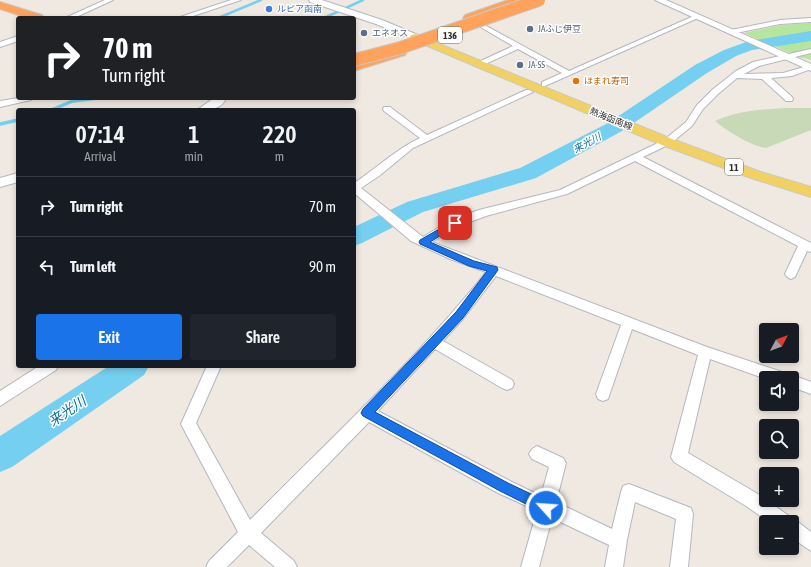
<!DOCTYPE html>
<html lang="en">
<head>
<meta charset="utf-8">
<style>
	:root { --surface:#171b24; --page:#20242c; --text:#f1f3f6; --muted:#9ea1a6; --line:#363941; --accent:#1a73e8 }
	body { margin:0; font-family:"Asap Condensed","Noto Sans JP",sans-serif; background:var(--page); color:var(--text); height:100vh; display:flex; flex-direction:column; font-size:15px; white-space:nowrap }
	* { box-sizing:border-box; margin:0 }
	p { font-size:13px; color:var(--muted) }
	.icon { flex:none; width:22px; height:22px; fill:none; stroke:currentColor; stroke-width:2; stroke-linecap:round; stroke-linejoin:round }
	.map { position:relative; flex:1; overflow:hidden }
	.panel { position:absolute; left:16px; top:108px; width:340px; height:260px; display:flex; flex-direction:column; background:var(--surface); border-radius:4px; box-shadow:0 2px 6px #0003 }
	.panel>* { flex:none }
	.banner { position:absolute; left:16px; top:16px; width:340px; height:84px; border-radius:4px; box-shadow:0 2px 6px #0003; background:#202124; color:#fff; overflow:hidden }
	.needle { width:26px; rotate:49deg }
	.buttons { position:absolute; left:759px; top:323px; display:grid; gap:8px }
	.buttons a { display:grid; place-items:center; width:40px; height:40px; border-radius:4px; background:var(--surface); box-shadow:0 2px 6px #0003; font-size:20px }
	.pin { position:absolute; display:grid; place-items:center; width:34px; height:34px; color:#fff; margin:-17px; border-radius:8px; box-shadow:0 2px 6px #0006 }
	.me { position:absolute; width:44px; margin:-22px; rotate:296deg; stroke-linejoin:round; filter:drop-shadow(0 0 3px #0008) }
	.turn { display:flex; align-items:center; gap:14px; height:84px; padding:0 20px; font-size:18px }
	.turn .icon { width:52px; height:52px; stroke-width:2.5 }
	.turn b { display:block; font-size:28px; line-height:34px }
	.eta { display:flex; justify-content:space-evenly; align-items:center; height:68px; text-align:center }
	.eta b { font-size:24px; font-weight:600; line-height:28px }
	.button { display:flex; gap:8px; margin-top:auto; padding:8px 20px }
	.button a { flex:1; height:46px; border-radius:4px; background:var(--accent); color:#fff; font-size:16px; font-weight:600; line-height:46px; text-align:center }
	.button a+a { background:var(--page); color:var(--text) }
	ul { padding:0; list-style:none }
	li { display:flex; align-items:center; gap:12px; height:60px; padding:0 20px; border-top:1px solid var(--line) }
	li div { flex:1 }
	li b { display:block; font-size:15px }
	li em { font-style:normal }
	.map>svg:first-child { display:block }
	.green { fill:#b6e59e }
	.cemetery { fill:#c8d9b8 }
	.lines { fill:none; stroke-linecap:round; stroke-linejoin:round }
	.stream-far1 { stroke:#75cff0; stroke-width:2.5 }
	.stream { stroke:#75cff0; stroke-width:3.5 }
	.river { fill:#75cff0; fill-rule:evenodd }
	.street-casing { stroke:#b4b7c1; stroke-width:2 }
	.secondary-casing { stroke:#b4b7c1; stroke-width:2 }
	.primary-casing { stroke:#c9c9c9; stroke-width:2 }
	.highway-casing { stroke:#c9c9c9; stroke-width:2 }
	.street { fill:#fff; fill-rule:evenodd }
	.secondary { fill:#fff; fill-rule:evenodd }
	.primary { fill:#f2d163; fill-rule:evenodd }
	.highway { fill:#ffa35c; fill-rule:evenodd }
	.highway-bridge-casing { stroke:#c9c9c9; stroke-width:14; stroke-linecap:butt }
	.highway-bridge { stroke:#ffa35c; stroke-width:12 }
	.route { fill:#1a73e8; stroke:#114b97 }
	.shop-dot { fill:#3f7fe0; stroke:#fff; stroke-width:1.5 }
	.service-dot { fill:#5c6f8a; stroke:#fff; stroke-width:1.5 }
	.food-dot { fill:#e8710a; stroke:#fff; stroke-width:1.5 }
	.labels { text-anchor:middle; dominant-baseline:central; stroke-width:3; stroke-linejoin:round; paint-order:stroke }
	.far-shop-label { font-size:9px; fill:#366cbe; stroke:#fff; text-anchor:start }
	.far-service-label { font-size:9px; fill:#4e5e75; stroke:#fff; text-anchor:start }
	.far-food-label { font-size:9px; fill:#c56008; stroke:#fff; text-anchor:start }
	.far-street-label { font-size:9px; fill:#2e2e2e; stroke:#fff }
	.shield { fill:#fff; stroke:#6d6d6d; stroke-width:1 }
	.shield-label { font-size:10px; font-weight:bold; fill:#2e2e2e }
	.far-water-label { font-size:10px; font-style:italic; fill:#0d6fa3; stroke:#fff }
	.near-water-label { font-size:14px; font-style:italic; fill:#0d6fa3; stroke:#fff }
</style>
</head>
<body>
<div class="map">
<svg width="811" height="567" viewBox="0 0 811 567">
	<rect width="100%" height="100%" fill="#efe9e1"/>
	<path class="green" d="M811,23V60L799,57L744,33L782,25Z"/>
	<path class="cemetery" d="M786,108H811V130L766,148C751,146 727,131 715,121C741,110 759,110 786,108Z"/>
	<g class="lines">
		<path class="stream-far1" d="M218,18L261,0
			M324,18L363,0"/>
		<path class="stream" d="M51,110L73,101L97,98
			M0,124L18,120"/>
		<path class="river" d="M811,31V41L752,50L736,56L707,73L622,131L536,178L423,212L362,243L354,246V227L407,202L520,168L608,123L695,65L724,50L749,41Z
			M109,366H149L144,375L12,467L0,472V436Z"/>
		<g class="street-casing">
			<path id="street" d="M105,0H113L74,18H65Z
				M231,0H241L187,18H177Z
				M696,15L699,17L698,18L545,86H542V82L562,73L518,49L481,66H478L474,64L513,46L477,25V23L479,22L569,71Z
				M811,18V22L780,24L731,34L727,32L731,30L780,20Z
				M18,36V41L0,47V42Z
				M811,49V53L759,66L744,74L783,73L811,65V69L792,76L771,78L792,97L793,99L792,101H786L762,79L737,78L718,94L703,109L692,126L670,144L643,157L811,243V252L807,251L795,277L791,279L787,277L785,274L798,246L635,161L567,194L486,216L459,226L432,242L707,347L782,372L787,374L788,376L792,375L811,382V394L792,387V378L766,379L710,359L688,453L758,494L789,516L791,520L798,522L811,532V551L792,538V522H769L746,506L674,462L671,457L698,355L632,329L608,399L603,401L598,399L596,394L621,325L496,276L463,319L443,341L512,380L514,384L512,388L507,390L502,388L435,349L378,411L510,481L541,496L549,467L532,459L529,454L532,449L537,446L563,458L566,463L556,502L612,529L621,492L623,486L629,484L691,508L693,514L688,567H670L676,519L635,502L627,540L623,567H605L609,545L552,518L539,567H521L537,511L498,493L369,422L261,533L294,561L297,567H275L249,545L227,567H206L209,561L238,532L181,424L207,366H221L196,423L250,520C330,439 415,361 486,272L450,259L411,241L354,193V183C376,169 396,149 420,138L384,111L383,109L384,107H390L427,135L526,90H529L533,92L413,148L379,176L361,188L423,237L451,220L479,210L560,190L664,140L686,122L697,105L712,90L736,71L753,62Z
				M18,98H32L31,100L0,107V101Z
				M39,366H58L56,370L0,406V391Z"/>
		</g>
		<g class="secondary-casing">
			<path id="secondary" d="M309,0H322L382,20L418,35L420,37L418,39H412L376,24L310,2Z
				M655,0H666L811,64V71Z
				M214,98H226C222,110 208,110 197,110Z
				M18,173V182L0,187V178Z"/>
		</g>
		<g class="primary-casing">
			<path id="primary" d="M415,34L672,139L758,171L811,187V197L748,177L662,145L411,39L410,37L411,35Z"/>
		</g>
		<g class="highway-casing">
			<path id="highway" d="M508,0H525L523,2L473,21H465L463,18L465,15Z
				M0,2L42,15L44,18H27L0,9Z
				M400,48L405,49L407,52L405,55L354,71V63Z"/>
		</g>
		<use href="#street" class="street"/>
		<use href="#secondary" class="secondary"/>
		<use href="#primary" class="primary"/>
		<use href="#highway" class="highway"/>
		<g class="highway-bridge-casing">
			<path id="highway-bridge" d="M354,60L400,48L539,0"/>
		</g>
		<use href="#highway-bridge" class="highway-bridge"/>
	</g>
	<path class="route" d="M455,220L459,223L458,225L430,242L474,261L497,267L498,270L463,318L375,412L508,483L550,503L552,508L550,512L546,514L500,491L363,416L361,413L363,409L456,312L487,271L469,266L420,244L419,242L420,240Z"/>
	<circle class="shop-dot" cx="269" cy="9" r="4"/>
	<g class="service-dot">
		<circle cx="530" cy="29" r="4"/>
		<circle cx="364" cy="33" r="4"/>
		<circle cx="520" cy="65" r="4"/>
	</g>
	<circle class="food-dot" cx="576" cy="81" r="4"/>
	<g class="labels">
		<g class="far-shop-label">
			<text x="277" y="9">ルピア函南</text>
		</g>
		<g class="far-service-label">
			<text x="538" y="29">JAふじ伊豆</text>
			<text x="372" y="33">エネオス</text>
			<text x="528" y="65">JA-SS</text>
		</g>
		<g class="far-food-label">
			<text x="584" y="81">ほまれ寿司</text>
		</g>
		<g class="far-street-label">
			<text transform="translate(611 119) rotate(22)">熱海函南線</text>
		</g>
		<g class="shield">
			<rect x="438" y="27" width="24" height="16" rx="3"/>
			<rect x="725" y="159" width="18" height="16" rx="3"/>
		</g>
		<g class="shield-label">
			<text x="450" y="35">136</text>
			<text x="734" y="167">11</text>
		</g>
		<g class="far-water-label">
			<text transform="translate(587 143) rotate(-29)">来光川</text>
		</g>
		<g class="near-water-label">
			<text transform="translate(67 411) rotate(-34)">来光川</text>
		</g>
	</g>
</svg>
<div class="buttons">
<a><svg class="needle" viewBox="-14 -14 28 28"><path d="M0-13l5 13h-10z" fill="#e53935"/><path d="M0 13l5-13h-10z" fill="#9ea1a6"/></svg></a>
<a><svg class="icon" aria-label="sound" viewBox="0 0 24 24"><path d="M4 9h4l5-4v14l-5-4H4zM17 9q2 3 0 6"/></svg></a>
<a><svg class="icon" aria-label="search" viewBox="0 0 24 24"><circle cx="10" cy="10" r="6"/><path d="M15 15l6 6"/></svg></a>
<a>+</a>
<a>−</a>
</div>
<div class="pin" style="left:455px;top:223px;background:#d93025"><svg class="icon" aria-label="arrive" viewBox="0 0 24 24"><path d="M6 21V4h12l-3 4 3 4H6"/></svg></div>
<svg class="me" style="left:546px;top:508px" viewBox="-20 -20 40 40"><circle r="17" fill="#1a73e8" stroke="#fff" stroke-width="3"/><path d="M0-11L8 9 0 5-8 9z" fill="#fff"/></svg>
<div class="banner">
<div class="turn"><svg class="icon" aria-label="right" viewBox="0 0 24 24"><path d="M7 20v-9h11M14 6l5 5-5 5"/></svg><div><b>70 m</b>Turn right</div></div>
</div>
<section class="panel">
<div class="eta">
<div><b>07:14</b><p>Arrival</p></div>
<div><b>1</b><p>min</p></div>
<div><b>220</b><p>m</p></div>
</div>
<ul>
<li><svg class="icon" aria-label="right" viewBox="0 0 24 24"><path d="M7 20v-9h11M14 6l5 5-5 5"/></svg><div><b>Turn right</b></div><em>70 m</em></li>
<li><svg class="icon" aria-label="left" viewBox="0 0 24 24"><path d="M17 20v-9H6M10 6l-5 5 5 5"/></svg><div><b>Turn left</b></div><em>90 m</em></li>
</ul>
<div class="button"><a>Exit</a><a>Share</a></div>
</section>
</div>
</body>
</html>
